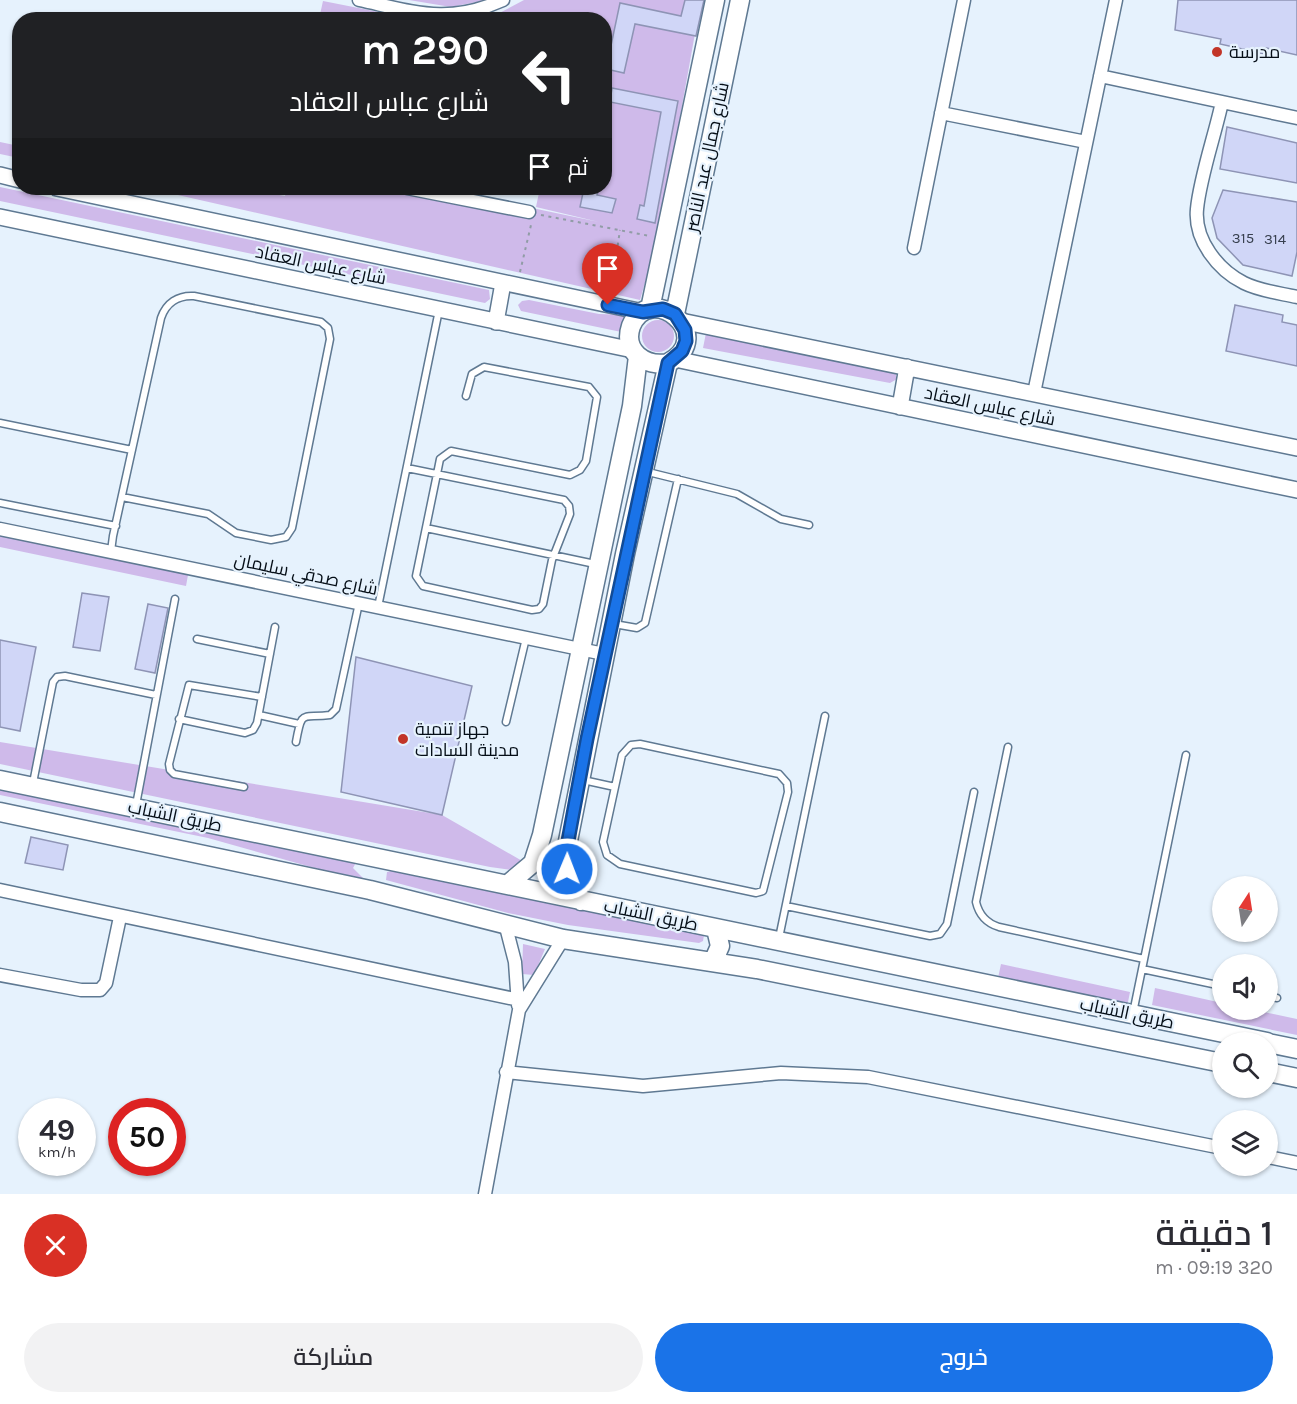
<!DOCTYPE html>
<html lang="ar">
<head>
<meta charset="utf-8">
<style>
	:root { --surface:#fff; --page:#f2f2f3; --text:#2b2b33; --muted:#7c7c81; --accent:#1a73e8 }
	body { margin:0; font-family:Karla,Cairo,sans-serif; background:var(--page); color:var(--text); direction:rtl; height:100vh; display:flex; flex-direction:column; font-size:22px; white-space:nowrap }
	* { box-sizing:border-box; margin:0 }
	p { font-size:20px; color:var(--muted) }
	.icon { flex:none; width:33px; height:33px; fill:none; stroke:currentColor; stroke-width:2; stroke-linecap:round; stroke-linejoin:round }
	.map { position:relative; height:1194px; overflow:hidden; direction:ltr }
	.details { display:flex; flex-direction:column; background:var(--surface); flex:1 }
	.details>* { flex:none }
	.hud { position:absolute; left:12px; top:12px; width:600px; height:183px; border-radius:24px; box-shadow:0 2px 4px #0004; direction:rtl; background:#202124; color:#fff; overflow:hidden }
	.needle { width:39px; rotate:12deg }
	.fabs { position:absolute; left:1212px; top:876px; display:grid; gap:12px }
	.fabs a { display:grid; place-items:center; width:66px; height:66px; border-radius:50%; background:var(--surface); box-shadow:0 2px 4px #0004; font-size:30px }
	.speed { position:absolute; left:18px; top:1098px; display:flex; gap:12px; font-size:30px; font-weight:700; text-align:center }
	.speed>* { display:grid; place-content:center; width:78px; height:78px; border-radius:50%; background:var(--surface); box-shadow:0 2px 4px #0004; line-height:1 }
	.speed small { font-size:15px; font-weight:400 }
	.speed .limit { border:9px solid #d22; background:#fff; color:#111 }
	.pin { position:absolute; display:grid; place-items:center; width:51px; height:51px; color:#fff; margin:-62px -26px; border-radius:50% 50% 50% 0; rotate:-45deg; box-shadow:0 0 6px #0007 }
	.pin .icon { rotate:45deg }
	.me { position:absolute; width:66px; margin:-33px; rotate:1deg; stroke-linejoin:round; filter:drop-shadow(0 0 4px #0008) }
	.turn { display:flex; align-items:center; gap:21px; height:126px; padding:0 24px; font-size:27px }
	.turn .icon { width:78px; height:78px; stroke-width:2.5 }
	.turn b { display:block; font-size:42px; line-height:51px }
	.then { display:flex; align-items:center; height:57px; padding:0 24px; background:#0003; gap:12px; font-size:22px }
	.round { display:grid; place-items:center; flex:none; width:63px; height:63px; border-radius:32px; background:var(--page) }
	.overview { display:flex; align-items:center; justify-content:space-between; height:102px; padding:0 24px }
	h1 { font-size:36px; font-weight:600; line-height:45px }
	.primary-button { display:flex; gap:12px; margin-top:auto; padding:12px 24px }
	.primary-button a { flex:1; height:69px; border-radius:36px; background:var(--accent); color:#fff; font-size:24px; font-weight:600; line-height:69px; text-align:center }
	.primary-button a+a { background:var(--page); color:var(--text) }
	.map>svg:first-child { display:block }
	.green { fill:#cfbaea }
	.building { fill:#d0d6f7; stroke:#8e94b5; stroke-width:1.5 }
	.lines { fill:none; stroke-linecap:round; stroke-linejoin:round }
	.service-casing { stroke:#5f7992; stroke-width:9 }
	.minor-casing { stroke:#5f7992; stroke-width:15 }
	.tertiary-casing { stroke:#5f7992; stroke-width:18 }
	.secondary-casing { stroke:#5f7992; stroke-width:21 }
	.path { stroke:#919ca6; stroke-width:2; stroke-dasharray:3 4.5; stroke-linecap:butt }
	.service { stroke:#fff; stroke-width:6 }
	.minor { stroke:#fff; stroke-width:12 }
	.tertiary { stroke:#fff; stroke-width:15 }
	.secondary { stroke:#fff; stroke-width:18 }
	.route-casing { stroke:#114b97; stroke-width:15 }
	.route { stroke:#1a73e8; stroke-width:10 }
	.poi-dot { fill:#c23528; stroke:#e6f2fd; stroke-width:2 }
	.labels { text-anchor:middle; dominant-baseline:central; stroke-width:4.5; stroke-linejoin:round; paint-order:stroke }
	.number-label { font-size:15px; fill:#38404f }
	.poi-label { font-size:18px; fill:#050e17; stroke:#e6f2fd; text-anchor:start }
	.street-label { font-size:18px; fill:#050e17; stroke:#e6f2fd }
</style>
</head>
<body>
<div class="map">
<svg width="1297" height="1194" viewBox="0 0 1297 1194">
	<rect width="100%" height="100%" fill="#e6f2fd"/>
	<path class="green" d="M409,0H487L451,7Z
		M524,0H701L659,234L640,300L147,188H239L285,196L287,188L332,195L335,188H436L599,222L536,207L540,188H604V20L488,19Z
		M323,1L399,16L398,19H319Z
		M0,142L19,146V158L0,154Z
		M0,187L489,290L490,299L485,303L0,201Z
		M529,300L599,314L629,315L626,333L521,311L518,305L522,301Z
		M642 336a16 16 0 1 1 32 0a16 16 0 1 1-32 0Z
		M706,333L895,372L897,379L890,383L703,348Z
		M0,533L188,575L186,586L0,547Z
		M0,742L442,815L524,862L512,870L490,867L0,764Z
		M0,786L358,859L353,868L368,883L208,838L0,795Z
		M392,871L699,932L704,935L703,941L699,943L568,925L508,913L386,880L387,872Z
		M523,944L545,949L534,975L522,974Z
		M1001,964L1130,992L1127,1007L998,978Z
		M1155,988L1222,1003V1010H1254L1297,1019V1035L1152,1005Z"/>
	<path class="building" d="M685,0H704L696,36L635,24L624,73L606,69L620,3L681,16Z
		M1178,0H1297V55L1266,48L1265,54L1220,44L1221,39L1175,30Z
		M612,88L678,101L655,223L637,219L640,205L644,206L661,112L610,102Z
		M1227,127L1297,143V183L1220,169Z
		M584,188H599L597,195L616,199L612,213L580,207Z
		M1223,190L1297,202V252L1292,276L1243,265L1217,238L1212,218Z
		M1235,305L1283,315L1282,322L1297,325V366L1226,351Z
		M82,593L109,597L100,651L73,647Z
		M148,604L168,608L155,673L135,669Z
		M0,640L36,647L20,731L0,727Z
		M356,657L472,686L442,815L341,792Z
		M31,837L68,845L63,870L25,863Z"/>
	<g class="lines">
		<g class="service-casing">
			<path id="service" d="M0,423L132,450
				M407,468L564,500L569,506L570,514L552,560L543,604L539,609L532,610L423,586L416,576L437,474L440,459L451,451L570,475L580,470L586,461L597,397L589,387L484,367L472,374L466,396
				M644,471L737,494L781,519L809,525
				M0,503L116,526
				M426,528L595,564
				M111,551L113,536L161,318C166,303 178,295 194,296L321,322L328,328L330,339L292,528L286,537L271,540L236,533L208,514L122,497
				M378,607L439,310
				M614,624L637,628L645,623L678,479
				M197,639L270,654
				M259,715L299,724
				M179,719L245,733L253,730L257,723L275,627
				M506,722L526,638
				M296,742C302,708 302,719 330,715L336,709L359,603
				M640,744L779,774L787,783L788,792L763,891L756,893L620,864L607,855L603,842L622,755L631,745Z
				M1008,747L976,902C979,915 986,923 999,927L1144,959
				M583,780L615,787
				M33,783L53,682L57,677L65,676L156,695
				M244,787L174,774L170,770L169,764L189,685L262,697
				M136,805L175,599
				M786,906L930,936L940,934L947,924L974,792
				M779,938L825,716
				M1142,969L1222,986
				M1268,996L1277,998
				M1133,1013L1186,755"/>
		</g>
		<g class="minor-casing">
			<path id="minor" d="M359,0C415,12 448,25 503,0
				M1100,76L1297,118
				M1222,102C1215,135 1200,177 1197,209C1194,240 1218,270 1244,283C1260,291 1279,293 1297,297
				M941,113L1086,142
				M407,188L529,212
				M914,248L964,0
				M1034,393L1116,0
				M0,529L604,654
				M0,890L524,1001
				M506,927L515,962L518,1005
				M0,975L81,990H100L106,983L120,917
				M506,1072L643,1086L781,1073L868,1077L1222,1148
				M1268,1157L1297,1163
				M485,1194L519,1010L563,939"/>
		</g>
		<g class="tertiary-casing">
			<path id="tertiary" d="M0,175L20,180
				M57,188L643,312
				M0,217L633,350
				M681,321L1297,448
				M496,322L503,283
				M675,359L1297,490
				M900,407L907,367"/>
		</g>
		<g class="secondary-casing">
			<path id="secondary" d="M650,309L715,0
				M675,314L740,0
				M0,780L1267,1042
				M0,812L370,890L563,939L757,969L1222,1063
				M507,885L533,863L542,835L632,406L638,356
				M581,901L567,869L568,841L625,554L668,363C719,335 650,280 631,326C622,352 646,367 668,363
				M713,962L720,946L716,929
				M1268,1043L1297,1049
				M1268,1072L1297,1078"/>
		</g>
		<path class="path" d="M541,215L650,236
			M520,272L531,225
			M611,290L620,230"/>
		<use href="#service" class="service"/>
		<use href="#minor" class="minor"/>
		<use href="#tertiary" class="tertiary"/>
		<use href="#secondary" class="secondary"/>
	</g>
	<g class="lines">
		<g class="route-casing">
			<path id="route" d="M567,869L568,841L587,739L668,363L682,351L686,341L685,330L675,314L663,309L643,312L608,305"/>
		</g>
		<use href="#route" class="route"/>
	</g>
	<g class="poi-dot">
		<circle cx="1217" cy="52" r="6"/>
		<circle cx="403" cy="739" r="6"/>
	</g>
	<g class="labels">
		<g class="number-label">
			<text x="1243" y="238">315</text>
			<text x="1275" y="239">314</text>
		</g>
		<g class="poi-label">
			<text x="1229" y="52">مدرسة</text>
			<text x="415" y="729">جهاز تنمية<tspan x="415" dy="21">مدينة السادات</tspan></text>
		</g>
		<g class="street-label">
			<text transform="translate(707 157) rotate(-78)">شارع جمال عبد الناصر</text>
			<text transform="translate(321 265) rotate(12)">شارع عباس العقاد</text>
			<text transform="translate(990 406) rotate(12)">شارع عباس العقاد</text>
			<text transform="translate(306 574) rotate(12)">شارع صدقي سليمان</text>
			<text transform="translate(175 816) rotate(12)">طريق الشباب</text>
			<text transform="translate(651 915) rotate(12)">طريق الشباب</text>
			<text transform="translate(1127 1013) rotate(12)">طريق الشباب</text>
		</g>
	</g>
</svg>
<div class="fabs">
<a><svg class="needle" viewBox="-14 -14 28 28"><path d="M0-13l5 13h-10z" fill="#e53935"/><path d="M0 13l5-13h-10z" fill="#7c7c81"/></svg></a>
<a><svg class="icon" aria-label="sound" viewBox="0 0 24 24"><path d="M4 9h4l5-4v14l-5-4H4zM17 9q2 3 0 6"/></svg></a>
<a><svg class="icon" aria-label="search" viewBox="0 0 24 24"><circle cx="10" cy="10" r="6"/><path d="M15 15l6 6"/></svg></a>
<a><svg class="icon" aria-label="layers" viewBox="0 0 24 24"><path d="M12 4l9 5-9 5-9-5zM3 14l9 5 9-5"/></svg></a>
</div>
<div class="speed"><div>49<small>km/h</small></div><div class="limit">50</div></div>
<div class="pin" style="left:608px;top:305px;background:#d93025"><svg class="icon" aria-label="arrive" viewBox="0 0 24 24"><path d="M6 21V4h12l-3 4 3 4H6"/></svg></div>
<svg class="me" style="left:567px;top:869px" viewBox="-20 -20 40 40"><circle r="17" fill="#1a73e8" stroke="#fff" stroke-width="3"/><path d="M0-11L8 9 0 5-8 9z" fill="#fff"/></svg>
<div class="hud">
<div class="turn"><svg class="icon" aria-label="left" viewBox="0 0 24 24"><path d="M17 20v-9H6M10 6l-5 5 5 5"/></svg><div><b>290 m</b>شارع عباس العقاد</div></div>
<div class="then">ثم<svg class="icon" aria-label="arrive" viewBox="0 0 24 24"><path d="M6 21V4h12l-3 4 3 4H6"/></svg></div>
</div>
</div>
<section class="details">
<div class="overview"><div><h1>1 دقيقة</h1><p>320 m · 09:19</p></div><a class="round" style="background:#d93025;color:#fff"><svg class="icon" aria-label="close" viewBox="0 0 24 24"><path d="M6 6l12 12M18 6L6 18"/></svg></a></div>
<div class="primary-button"><a>خروج</a><a>مشاركة</a></div>
</section>
</body>
</html>
